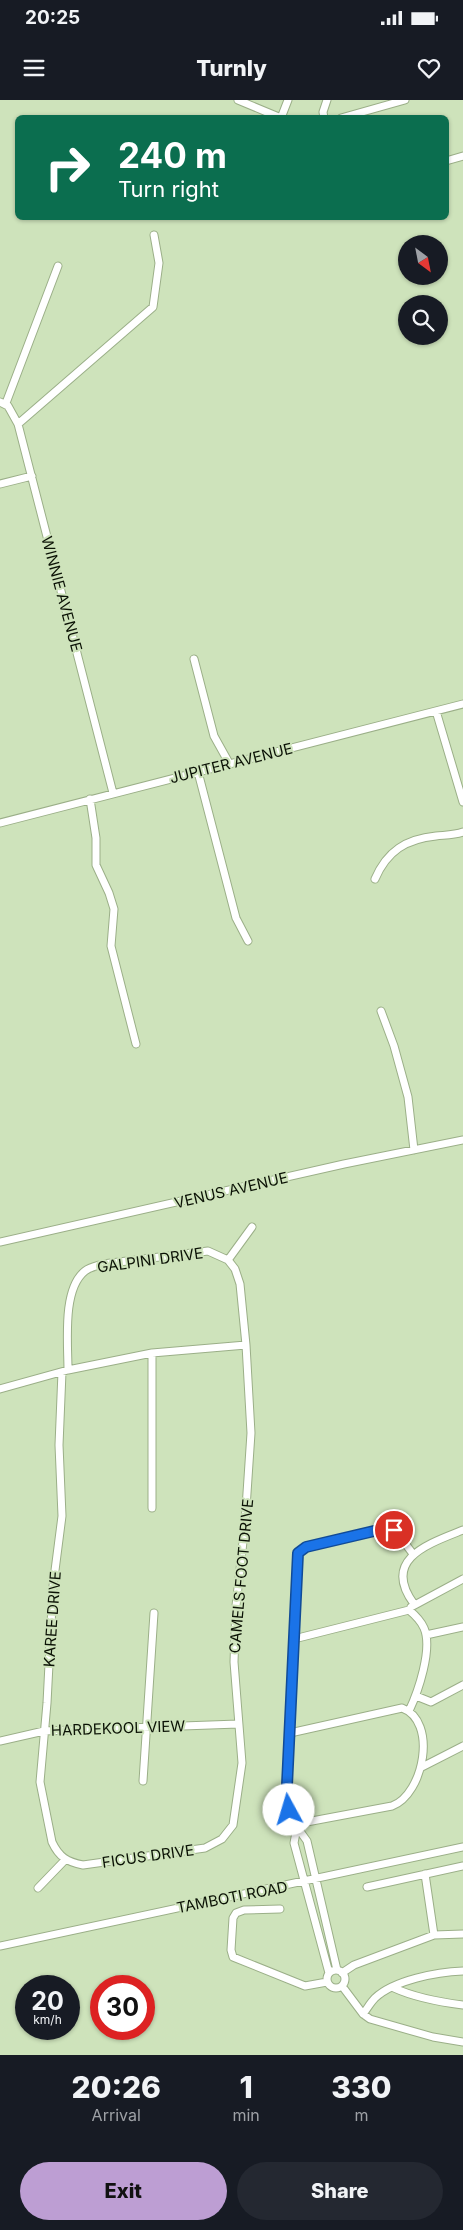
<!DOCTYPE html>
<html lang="en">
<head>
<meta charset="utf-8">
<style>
	:root { --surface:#171b24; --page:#242831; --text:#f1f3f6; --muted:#9ea1a6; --accent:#bd9ed3 }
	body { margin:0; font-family:Inter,sans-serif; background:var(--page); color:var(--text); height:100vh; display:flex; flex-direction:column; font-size:19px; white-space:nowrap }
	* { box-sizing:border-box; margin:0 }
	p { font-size:16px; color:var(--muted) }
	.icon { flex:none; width:28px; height:28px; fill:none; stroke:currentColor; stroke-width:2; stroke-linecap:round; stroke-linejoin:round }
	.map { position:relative; height:1955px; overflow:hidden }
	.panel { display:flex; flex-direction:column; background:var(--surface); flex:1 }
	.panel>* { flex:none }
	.top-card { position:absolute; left:15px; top:15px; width:434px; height:105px; border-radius:8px; box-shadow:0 1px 4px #0004; background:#0b6e4f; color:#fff; overflow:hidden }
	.needle { width:32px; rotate:148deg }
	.tools { position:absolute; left:398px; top:135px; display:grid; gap:10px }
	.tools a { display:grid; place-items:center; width:50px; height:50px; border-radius:50%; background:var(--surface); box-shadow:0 1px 4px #0004; font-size:25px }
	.speed { position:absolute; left:15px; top:1875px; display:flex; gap:10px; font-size:25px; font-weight:700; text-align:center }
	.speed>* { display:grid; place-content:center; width:65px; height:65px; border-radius:50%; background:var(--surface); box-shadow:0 1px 4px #0004; line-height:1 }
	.speed small { font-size:12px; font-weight:400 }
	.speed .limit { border:8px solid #d22; background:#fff; color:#111 }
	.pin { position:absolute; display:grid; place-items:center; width:42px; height:42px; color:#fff; margin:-21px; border:2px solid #fff; border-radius:50%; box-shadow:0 1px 5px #0007 }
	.me { position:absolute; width:55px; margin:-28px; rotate:354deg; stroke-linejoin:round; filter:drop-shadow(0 0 4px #0008) }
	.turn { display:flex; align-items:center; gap:18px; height:105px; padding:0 20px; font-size:22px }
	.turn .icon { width:65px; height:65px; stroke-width:2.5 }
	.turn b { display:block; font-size:35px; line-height:42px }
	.eta { display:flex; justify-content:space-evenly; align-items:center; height:85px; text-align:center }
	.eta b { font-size:30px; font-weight:800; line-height:35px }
	.cta { display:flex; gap:10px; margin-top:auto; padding:10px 20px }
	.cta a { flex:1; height:58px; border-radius:30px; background:var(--accent); color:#111; font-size:20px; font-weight:800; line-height:58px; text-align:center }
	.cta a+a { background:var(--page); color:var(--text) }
	.status { display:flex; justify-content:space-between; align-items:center; height:35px; padding:0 25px; background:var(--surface); direction:ltr }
	.status svg { height:14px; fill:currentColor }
	header { display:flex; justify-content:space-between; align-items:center; height:65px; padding:0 20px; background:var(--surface); font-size:22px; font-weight:800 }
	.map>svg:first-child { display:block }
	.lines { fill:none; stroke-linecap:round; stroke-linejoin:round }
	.minor-casing { stroke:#9baf88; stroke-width:9 }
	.minor { stroke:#fff; stroke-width:7 }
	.route-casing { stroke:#114b97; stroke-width:12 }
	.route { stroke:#1a73e8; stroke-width:9 }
	.labels { text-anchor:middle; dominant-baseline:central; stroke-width:4; stroke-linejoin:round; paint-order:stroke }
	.street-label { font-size:15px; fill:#0b1205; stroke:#cee3bb }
</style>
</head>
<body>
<div class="status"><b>20:25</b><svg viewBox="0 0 49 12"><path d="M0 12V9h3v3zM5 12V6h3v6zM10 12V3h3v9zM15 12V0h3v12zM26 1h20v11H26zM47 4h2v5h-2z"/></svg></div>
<header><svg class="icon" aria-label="menu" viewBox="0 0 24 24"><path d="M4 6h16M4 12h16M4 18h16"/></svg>Turnly<svg class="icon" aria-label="heart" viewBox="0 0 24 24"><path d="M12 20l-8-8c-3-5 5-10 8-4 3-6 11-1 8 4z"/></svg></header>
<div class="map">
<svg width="463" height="1955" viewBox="0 0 463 1955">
	<rect width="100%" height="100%" fill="#cee3bb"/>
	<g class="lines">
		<g class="minor-casing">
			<path id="minor" d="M238,0L281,18
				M281,18L288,0
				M324,18L323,12L327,0
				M341,18L405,0
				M446,61L463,56
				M0,302L8,306L18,324L113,693
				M6,303L58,166
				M18,324L153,207L159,163L154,135
				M0,384L32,376
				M194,559L214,636L229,663
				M436,611L463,702
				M198,672L236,818L248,841
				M90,699L96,738V765L109,793L114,809L111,846L136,944
				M0,723L463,604
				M375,779C387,751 406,739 436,736C445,735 455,735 463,732
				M381,911L394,946L408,997L414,1050
				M0,1142L344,1064L463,1040
				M228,1160L252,1127
				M152,1253V1408
				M62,1272L59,1345L62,1416L53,1486L47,1603L40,1682L52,1742C59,1757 67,1762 83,1765L205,1748L222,1739L233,1725L242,1663L234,1562L236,1506L245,1423L251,1333L246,1245L240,1184L235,1169L228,1160L208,1151L103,1164C97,1166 90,1167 85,1171C62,1189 68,1243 68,1270
				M0,1289L68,1270L152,1253L246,1245
				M414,1504C381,1459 428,1444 463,1430
				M411,1507L463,1479
				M426,1535L463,1527
				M294,1539L409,1510C415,1515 421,1521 424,1528C433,1549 418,1592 409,1611
				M416,1596L431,1602L463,1585
				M290,1633L402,1608C438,1621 424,1694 392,1706L296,1724
				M0,1641L44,1631L238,1624
				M422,1667L463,1646
				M143,1681L154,1513
				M297,1727L294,1743L329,1873
				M425,1774L434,1835
				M367,1787L463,1766
				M38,1788L65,1760
				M280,1809L244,1810L236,1813L233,1818L231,1850L233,1857L305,1886L327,1882
				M0,1846L463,1747
				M327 1879a9 9 0 1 1 18 0a9 9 0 1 1-18 0Z
				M337,1870L307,1741L297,1727L287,1700L297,1458L298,1453L306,1447L387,1428L395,1430L413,1454
				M342,1873L354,1865L434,1835L463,1834
				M342,1886L363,1914L370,1919L433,1937L463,1942
				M394,1888C416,1898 439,1902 463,1905
				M363,1914C367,1909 370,1903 375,1898C394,1880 437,1872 463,1871"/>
		</g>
		<use href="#minor" class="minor"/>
	</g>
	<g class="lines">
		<g class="route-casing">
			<path id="route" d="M289,1710L287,1685L298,1453L306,1447L387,1428L394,1430"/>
		</g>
		<use href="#route" class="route"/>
	</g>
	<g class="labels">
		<g class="street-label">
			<text transform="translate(62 494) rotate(75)">WINNIE AVENUE</text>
			<text transform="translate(231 663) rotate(-14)">JUPITER AVENUE</text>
			<text transform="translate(231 1090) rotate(-13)">VENUS AVENUE</text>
			<text transform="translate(150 1160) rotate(-8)">GALPINI DRIVE</text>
			<text transform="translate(241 1476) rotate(-85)">CAMELS FOOT DRIVE</text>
			<text transform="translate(52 1519) rotate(-86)">KAREE DRIVE</text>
			<text transform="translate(118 1628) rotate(-2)">HARDEKOOL VIEW</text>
			<text transform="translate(148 1756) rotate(-8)">FICUS DRIVE</text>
			<text transform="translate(232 1797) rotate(-11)">TAMBOTI ROAD</text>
		</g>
	</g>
</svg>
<div class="tools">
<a><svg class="needle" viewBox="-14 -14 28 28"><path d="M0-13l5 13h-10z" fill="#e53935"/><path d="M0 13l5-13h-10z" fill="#9ea1a6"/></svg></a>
<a><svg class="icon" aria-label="search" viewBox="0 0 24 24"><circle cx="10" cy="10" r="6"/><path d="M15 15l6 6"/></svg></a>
</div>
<div class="speed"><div>20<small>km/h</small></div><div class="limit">30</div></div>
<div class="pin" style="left:394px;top:1430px;background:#d93025"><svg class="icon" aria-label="arrive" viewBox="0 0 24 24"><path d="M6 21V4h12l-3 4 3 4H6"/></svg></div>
<svg class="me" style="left:289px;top:1710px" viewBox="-20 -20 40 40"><circle r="19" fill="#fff"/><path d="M0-13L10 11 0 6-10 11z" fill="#1a73e8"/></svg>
<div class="top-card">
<div class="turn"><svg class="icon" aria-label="right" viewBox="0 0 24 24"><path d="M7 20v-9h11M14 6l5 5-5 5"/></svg><div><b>240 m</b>Turn right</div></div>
</div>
</div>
<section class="panel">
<div class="eta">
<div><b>20:26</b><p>Arrival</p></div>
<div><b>1</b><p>min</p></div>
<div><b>330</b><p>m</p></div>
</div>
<div class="cta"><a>Exit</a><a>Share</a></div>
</section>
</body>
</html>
